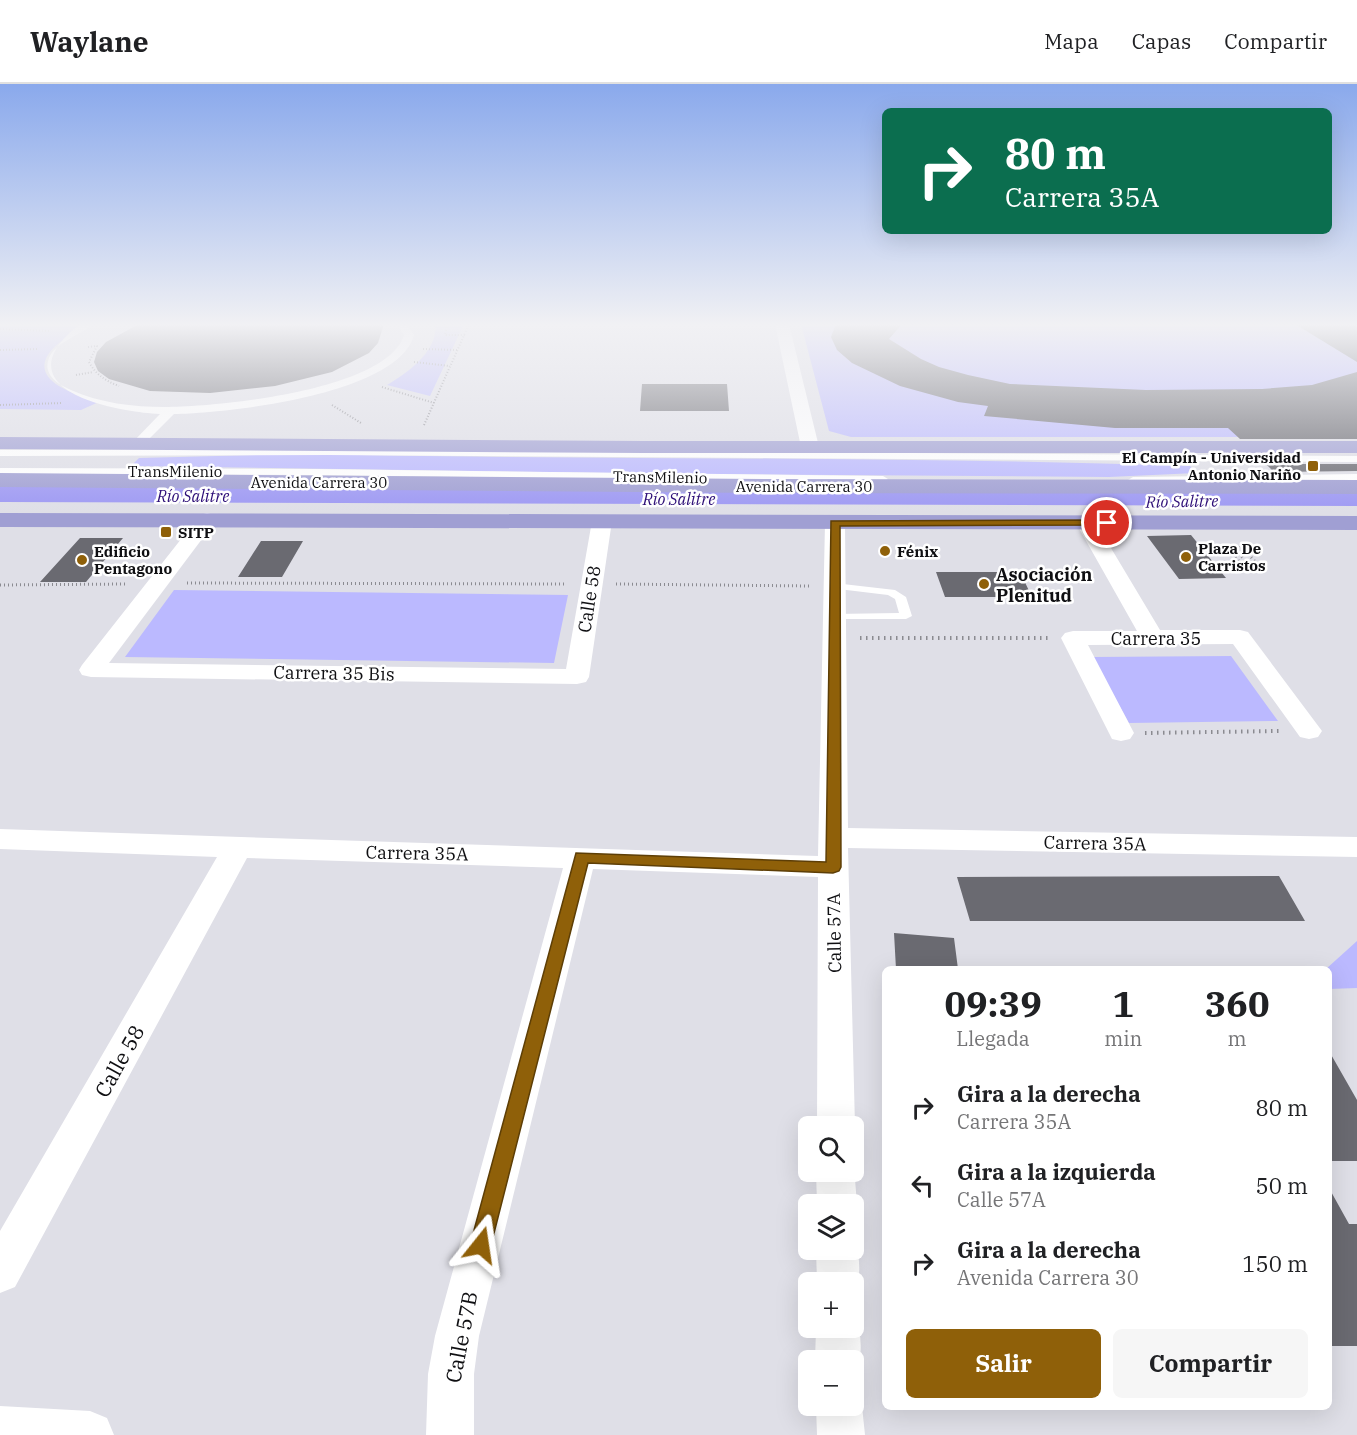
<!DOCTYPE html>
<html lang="es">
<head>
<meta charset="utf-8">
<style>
	:root { --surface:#fff; --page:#f6f6f6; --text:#202124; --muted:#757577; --line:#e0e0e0; --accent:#8f6009 }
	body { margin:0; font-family:"IBM Plex Serif",serif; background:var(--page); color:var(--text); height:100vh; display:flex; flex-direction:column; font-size:22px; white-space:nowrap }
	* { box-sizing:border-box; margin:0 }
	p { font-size:20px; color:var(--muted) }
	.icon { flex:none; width:33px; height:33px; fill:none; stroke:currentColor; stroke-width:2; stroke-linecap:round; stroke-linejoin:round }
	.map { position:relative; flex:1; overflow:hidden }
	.details { position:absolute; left:882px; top:882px; width:450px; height:444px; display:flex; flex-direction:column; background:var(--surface); border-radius:9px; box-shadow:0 6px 24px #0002 }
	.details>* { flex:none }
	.top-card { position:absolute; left:882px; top:24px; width:450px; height:126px; border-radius:9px; box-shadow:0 6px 24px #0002; background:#0b6e4f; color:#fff; overflow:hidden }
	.fabs { position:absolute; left:798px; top:1032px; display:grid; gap:12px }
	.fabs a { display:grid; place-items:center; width:66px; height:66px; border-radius:9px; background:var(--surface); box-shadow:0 6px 24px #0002; font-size:30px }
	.pin { position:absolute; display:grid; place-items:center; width:51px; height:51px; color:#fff; margin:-26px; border:3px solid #fff; border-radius:50%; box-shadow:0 2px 6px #0007 }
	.me { position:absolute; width:66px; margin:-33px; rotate:15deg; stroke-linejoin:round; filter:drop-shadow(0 0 4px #0008) }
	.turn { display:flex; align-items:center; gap:21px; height:126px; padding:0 24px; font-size:27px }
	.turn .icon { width:78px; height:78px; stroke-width:2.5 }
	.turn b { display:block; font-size:42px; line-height:51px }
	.eta { display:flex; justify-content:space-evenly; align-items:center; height:102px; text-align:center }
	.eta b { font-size:36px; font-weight:800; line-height:42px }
	.cta { display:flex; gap:12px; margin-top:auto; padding:12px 24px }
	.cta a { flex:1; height:69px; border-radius:9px; background:var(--accent); color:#fff; font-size:24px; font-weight:800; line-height:69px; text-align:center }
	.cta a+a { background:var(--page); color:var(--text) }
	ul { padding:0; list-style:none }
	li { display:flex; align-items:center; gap:18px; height:78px; padding:0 24px }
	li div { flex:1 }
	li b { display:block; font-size:22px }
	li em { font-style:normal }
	header { display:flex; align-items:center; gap:36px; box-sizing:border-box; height:84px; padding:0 30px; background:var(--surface); border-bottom:2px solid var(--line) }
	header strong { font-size:28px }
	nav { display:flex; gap:33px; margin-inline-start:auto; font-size:21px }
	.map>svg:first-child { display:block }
	.green { fill:#bbb9ff }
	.water { fill:#9e99f3 }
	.building { fill:#6a6a71 }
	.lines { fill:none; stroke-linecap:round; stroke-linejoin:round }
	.path-far2 { stroke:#8b8b91; stroke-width:2; stroke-dasharray:1 2; stroke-linecap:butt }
	.path-far1 { stroke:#8b8b91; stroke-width:3; stroke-dasharray:1 3; stroke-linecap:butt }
	.path { stroke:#8b8b91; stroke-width:4; stroke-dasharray:1.5 4.5; stroke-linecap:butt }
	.service { fill:#fff; fill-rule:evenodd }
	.pedestrian { fill:#fff; fill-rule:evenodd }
	.minor { fill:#fff; fill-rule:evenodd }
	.trunk { fill:#a09fd3; fill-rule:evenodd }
	.route { fill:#8f6009; stroke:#5d3e06; stroke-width:1.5 }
	.poi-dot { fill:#8f6009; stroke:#fff; stroke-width:2 }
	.labels { text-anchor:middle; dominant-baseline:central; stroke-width:5; stroke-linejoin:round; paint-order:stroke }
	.far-poi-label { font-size:15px; font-weight:bold; fill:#0f0f12; stroke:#fff; text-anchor:start }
	.far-street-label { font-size:15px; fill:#0f0f12; stroke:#fff }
	.far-water-label { font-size:16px; font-style:italic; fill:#2d0e77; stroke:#fff }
	.poi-label { font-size:18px; font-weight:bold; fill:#0f0f12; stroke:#fff; text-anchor:start }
	.street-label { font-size:18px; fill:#0f0f12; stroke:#fff }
	.near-street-label { font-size:21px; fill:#0f0f12; stroke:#fff }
</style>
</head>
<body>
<header>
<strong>Waylane</strong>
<nav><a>Mapa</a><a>Capas</a><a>Compartir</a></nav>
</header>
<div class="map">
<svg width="1357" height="1351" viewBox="0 0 1357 1351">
	<rect width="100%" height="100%" fill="#dfdfe7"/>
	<path class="green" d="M0,240H91C23,272 32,302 101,317L81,326L0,325Z
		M435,240H464L430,312L387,301C406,290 439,267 435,240Z
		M801,240H1357V353H851L829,347Z
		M297,370C595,376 893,372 1190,382L1196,389L1109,393L692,390L131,382L139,374Z
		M174,506L568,511L554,579L125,573Z
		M1231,572L1278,637L1129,639L1092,573Z
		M1357,857V904L1329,905V885H1326Z"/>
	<path class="water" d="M0,402L1357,405V422L0,418Z"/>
	<path class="building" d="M139,240H384L378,259L369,269L332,288L275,302L210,309L150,307L109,295L98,287L94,278L97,268L106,258Z
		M836,240H902L889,255L921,275L939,283L968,291L1010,300L1146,306L1262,305L1312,301L1357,288V355H1240L1228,344H1115L984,332L988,322L958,318L900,302L852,279L837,266L831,253Z
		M1295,240H1357V278Z
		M642,300H727L729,327H640Z
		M1266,380H1357V387L1274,388Z
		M1191,451L1226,494L1179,495L1147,452Z
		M80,454H123L86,498H40Z
		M261,457H303L282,493H238Z
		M936,488H1020L1032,513H945Z
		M1279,792L1305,837H970L957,793Z
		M894,849L954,854L958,885H896Z
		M1329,967L1357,1016V1077H1329Z
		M1329,1104L1349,1140H1357V1262H1329Z"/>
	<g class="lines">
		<path class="path-far2" d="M447,240L445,251H465
			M0,245L50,247
			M88,263L97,262L89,278C96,291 106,297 119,302
			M423,265L458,266
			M0,266L38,265
			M414,278L450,282
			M76,291L93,288
			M382,303L434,319
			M0,321L62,319
			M332,321L361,339
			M424,341L469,240"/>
		<path class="path-far1" d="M1225,461L1243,482H1250
			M1231,461L1250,482H1259L1240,461
			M187,499L567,500
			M616,500L810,502
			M0,501L126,500"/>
		<path class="path" d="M860,554H1051
			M1145,649L1279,647"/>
		<path class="service" d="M328,365L1357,372V378L328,371L0,372V366Z
			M0,384L315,385L883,392L888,395L883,398L315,391L0,390Z
			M1357,390V396L1133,399L1128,396L1133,393Z
			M834,499L895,506L906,513L912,532L906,535H830L828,533L834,530L899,529L895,515L888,511L830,504V500Z"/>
		<path class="pedestrian" d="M80,240H93C80,252 53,258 48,277C44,292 59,301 71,306C100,319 133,323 165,323C215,323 387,307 404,251L397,240H407L414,251C398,311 227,329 174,330L142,362L138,363L132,359L160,330C106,327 0,303 80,240Z"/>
		<path class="minor" d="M775,240H789L819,363L816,367H804L801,363Z
			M207,429L214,431L217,435L109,579L566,585L592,437L595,433H609L612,437L589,593L586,598L577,600L91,593L82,591L79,586L82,581L200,431Z
			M835,433L842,435L845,439L848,744L1357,753V773L848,764L855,1042L854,1045V1042H817L818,793L593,785L479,1252L474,1290V1351H426L428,1290L435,1252L563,784L247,774L15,1203L0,1209V1147L217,773L0,765V745L818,772L825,439L828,435Z
			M1086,433L1093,435L1096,439L1160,546H1240L1248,548L1322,647L1318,653L1309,655L1300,653L1233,560L1088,561L1134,649L1130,655L1121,657L1112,655L1061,554L1065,549L1073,547H1137L1076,439L1079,435Z
			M854,1083L857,1120L854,1128V1120H817L816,1088H854Z
			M854,1156C861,1174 861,1194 854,1212V1198H817L816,1166H854Z
			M854,1228C862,1249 864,1272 854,1292V1276H815L816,1244H854Z
			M854,1305L862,1322L865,1351H817L816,1322H854Z
			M0,1322L90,1327L107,1334L114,1351H0Z"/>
		<path class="trunk" d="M0,353L645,357H1357V369H645L0,365Z
			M0,389L772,395L1357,396V410L772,409L0,403Z
			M0,429L1357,432V446L0,443Z"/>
	</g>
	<linearGradient id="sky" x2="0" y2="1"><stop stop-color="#8aa9ec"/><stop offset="0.56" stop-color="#f1f1f4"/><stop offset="1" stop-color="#f1f1f4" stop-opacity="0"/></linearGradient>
	<rect width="1357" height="430" fill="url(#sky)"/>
	<path class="route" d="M1107,436L1111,437V441L840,442L841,783L839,787L833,789L588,779L491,1161L488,1168L481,1171L473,1168L470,1161L576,769L826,778L831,437Z"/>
	<g class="poi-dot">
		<rect x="1307" y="376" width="12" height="12" rx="3"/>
		<rect x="160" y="442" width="12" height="12" rx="3"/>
		<circle cx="885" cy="467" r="6"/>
		<circle cx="1186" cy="473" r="6"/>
		<circle cx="82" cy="476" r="6"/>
		<circle cx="984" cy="500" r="6"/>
	</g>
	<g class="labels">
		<g class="far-poi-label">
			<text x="1301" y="373" text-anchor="end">El Campín - Universidad<tspan x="1301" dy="17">Antonio Nariño</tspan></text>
			<text x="178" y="448">SITP</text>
			<text x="1198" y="464">Plaza De<tspan x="1198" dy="17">Carristos</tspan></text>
			<text x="94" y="467">Edificio<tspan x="94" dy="17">Pentagono</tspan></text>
			<text x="897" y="467">Fénix</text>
		</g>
		<g class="far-street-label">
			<text x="175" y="387">TransMilenio</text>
			<text transform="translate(660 393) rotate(1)">TransMilenio</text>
			<text x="319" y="398">Avenida Carrera 30</text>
			<text x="804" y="402">Avenida Carrera 30</text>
		</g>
		<g class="far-water-label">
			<text x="193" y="412">Río Salitre</text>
			<text x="679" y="415">Río Salitre</text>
			<text transform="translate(1182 417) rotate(-1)">Río Salitre</text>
		</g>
		<g class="poi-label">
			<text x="996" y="490">Asociación<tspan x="996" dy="21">Plenitud</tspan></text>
		</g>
		<g class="street-label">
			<text transform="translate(589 515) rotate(-81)">Calle 58</text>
			<text x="1156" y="554">Carrera 35</text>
			<text transform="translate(334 589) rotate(1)">Carrera 35 Bis</text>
			<text transform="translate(1095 759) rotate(1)">Carrera 35A</text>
			<text transform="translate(417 769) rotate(1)">Carrera 35A</text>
			<text transform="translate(834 849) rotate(-91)">Calle 57A</text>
		</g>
		<g class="near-street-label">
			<text transform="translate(119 977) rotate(-61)">Calle 58</text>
			<text transform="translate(461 1253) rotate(-79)">Calle 57B</text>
		</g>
	</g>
</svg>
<div class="fabs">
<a><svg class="icon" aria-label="search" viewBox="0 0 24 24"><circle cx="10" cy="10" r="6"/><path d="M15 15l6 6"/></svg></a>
<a><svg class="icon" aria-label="layers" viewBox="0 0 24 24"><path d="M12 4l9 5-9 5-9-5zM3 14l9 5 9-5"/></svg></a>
<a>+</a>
<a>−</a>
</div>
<div class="pin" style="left:1107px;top:439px;background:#d93025"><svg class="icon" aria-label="arrive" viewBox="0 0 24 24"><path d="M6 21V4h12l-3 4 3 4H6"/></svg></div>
<svg class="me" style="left:481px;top:1161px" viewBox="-20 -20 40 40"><path d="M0-17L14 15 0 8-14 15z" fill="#8f6009" stroke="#fff" stroke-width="4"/></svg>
<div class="top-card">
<div class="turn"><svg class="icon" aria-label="right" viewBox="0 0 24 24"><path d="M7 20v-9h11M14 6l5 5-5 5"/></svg><div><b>80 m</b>Carrera 35A</div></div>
</div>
<section class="details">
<div class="eta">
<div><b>09:39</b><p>Llegada</p></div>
<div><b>1</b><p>min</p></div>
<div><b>360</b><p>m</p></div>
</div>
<ul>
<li><svg class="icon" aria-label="right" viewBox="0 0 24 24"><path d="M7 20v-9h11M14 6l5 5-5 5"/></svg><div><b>Gira a la derecha</b><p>Carrera 35A</p></div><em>80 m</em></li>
<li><svg class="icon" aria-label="left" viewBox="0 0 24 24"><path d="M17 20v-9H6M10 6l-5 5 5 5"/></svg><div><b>Gira a la izquierda</b><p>Calle 57A</p></div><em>50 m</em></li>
<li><svg class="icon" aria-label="right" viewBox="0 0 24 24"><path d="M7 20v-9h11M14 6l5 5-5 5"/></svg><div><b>Gira a la derecha</b><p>Avenida Carrera 30</p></div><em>150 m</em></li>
</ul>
<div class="cta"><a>Salir</a><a>Compartir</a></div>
</section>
</div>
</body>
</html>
